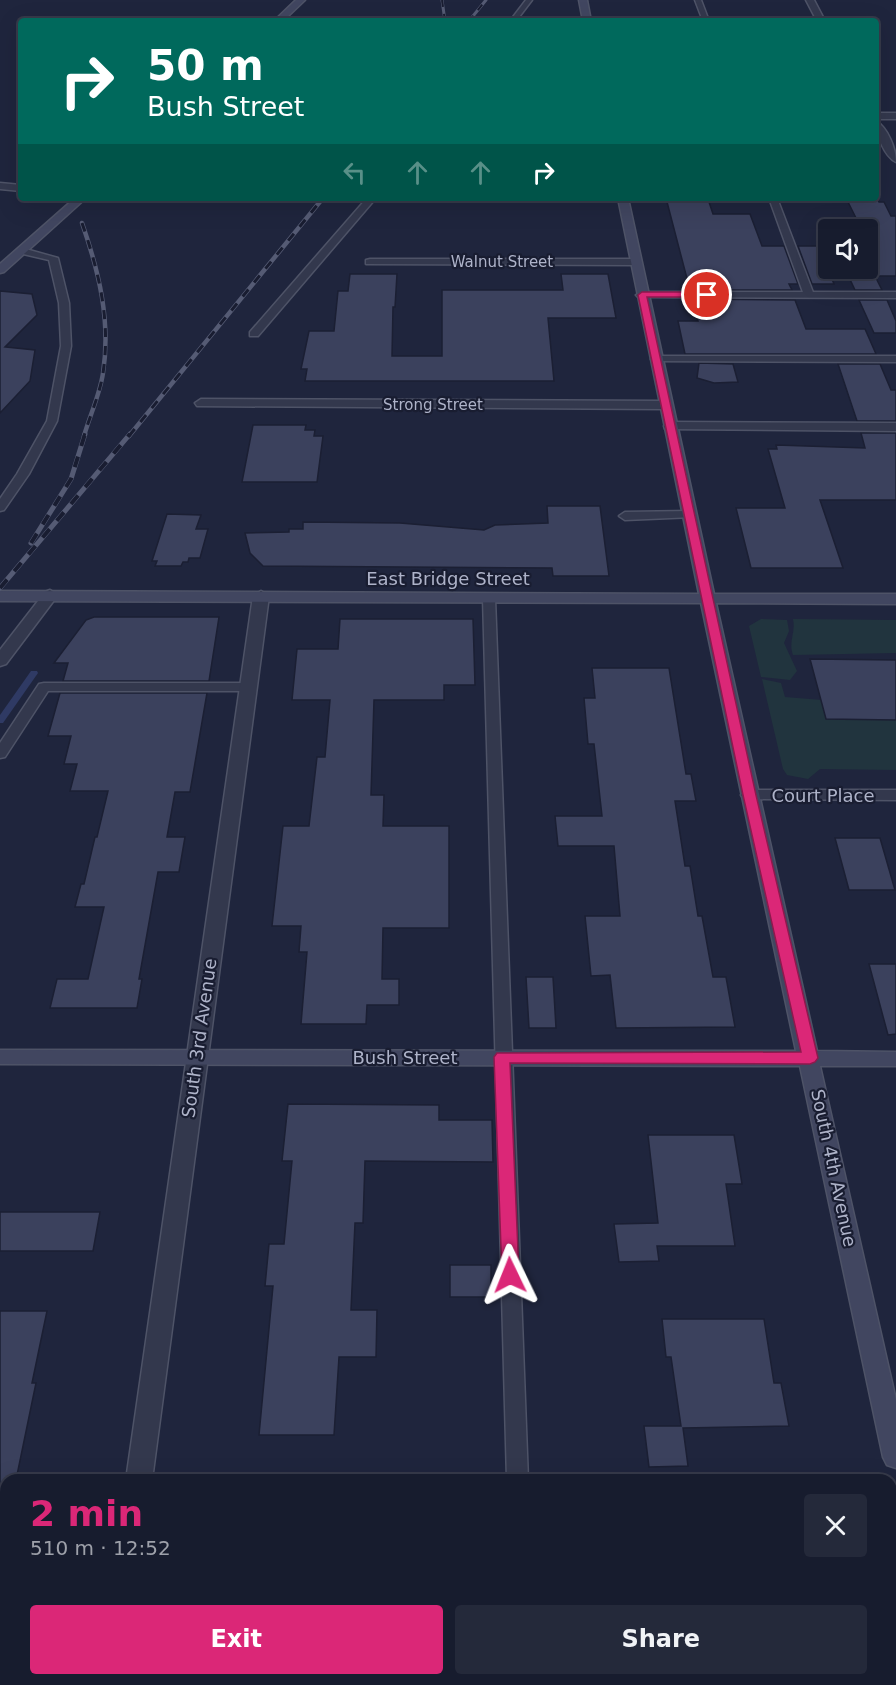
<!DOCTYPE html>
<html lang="en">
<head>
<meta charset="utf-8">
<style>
	:root { --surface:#171c2e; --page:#24293a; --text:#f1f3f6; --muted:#9ea1aa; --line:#363a4a; --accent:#db2777 }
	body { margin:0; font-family:"DejaVu Sans",sans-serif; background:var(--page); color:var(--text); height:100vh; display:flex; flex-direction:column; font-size:22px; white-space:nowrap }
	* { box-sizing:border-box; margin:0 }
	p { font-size:20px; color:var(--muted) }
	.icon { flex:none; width:33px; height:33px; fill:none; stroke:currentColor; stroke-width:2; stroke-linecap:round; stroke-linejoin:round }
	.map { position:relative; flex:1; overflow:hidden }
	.side { position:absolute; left:0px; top:1474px; width:897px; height:212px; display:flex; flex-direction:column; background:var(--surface); border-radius:18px 18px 0 0; box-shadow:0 6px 24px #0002,0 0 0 2px var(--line) }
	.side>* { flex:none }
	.banner { position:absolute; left:18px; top:18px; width:861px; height:183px; border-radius:6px; box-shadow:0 6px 24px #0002,0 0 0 2px var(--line); background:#00695c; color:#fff; overflow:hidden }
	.buttons { position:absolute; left:818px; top:219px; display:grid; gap:12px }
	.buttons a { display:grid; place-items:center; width:60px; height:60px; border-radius:6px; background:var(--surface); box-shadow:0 6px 24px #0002,0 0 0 2px var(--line); font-size:30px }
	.pin { position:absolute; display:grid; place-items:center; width:51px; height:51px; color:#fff; margin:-26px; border:3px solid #fff; border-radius:50%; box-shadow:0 2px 6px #0007 }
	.me { position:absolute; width:66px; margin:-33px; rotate:358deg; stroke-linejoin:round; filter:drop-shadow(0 0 4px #0008) }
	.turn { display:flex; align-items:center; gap:21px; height:126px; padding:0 30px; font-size:27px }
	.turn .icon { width:78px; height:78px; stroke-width:2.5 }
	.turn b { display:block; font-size:42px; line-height:51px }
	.lanes { display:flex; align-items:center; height:57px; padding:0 30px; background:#0003; justify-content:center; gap:30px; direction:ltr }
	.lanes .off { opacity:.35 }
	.round { display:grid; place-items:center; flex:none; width:63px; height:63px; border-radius:6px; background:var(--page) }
	.overview { display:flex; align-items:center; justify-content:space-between; height:102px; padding:0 30px }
	h1 { font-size:36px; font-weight:700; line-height:45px; color:var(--accent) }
	.button { display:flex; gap:12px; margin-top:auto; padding:12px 30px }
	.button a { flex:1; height:69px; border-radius:6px; background:var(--accent); color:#fff; font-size:24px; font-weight:700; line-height:69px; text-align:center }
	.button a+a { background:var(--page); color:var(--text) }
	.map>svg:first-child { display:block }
	.green { fill:#21343e }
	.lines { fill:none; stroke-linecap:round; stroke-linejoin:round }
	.stream { fill:#2f3a64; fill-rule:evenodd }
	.building { fill:#3b415d; stroke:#1b1f33; stroke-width:1.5 }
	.lane-casing { stroke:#4e5367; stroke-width:3 }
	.street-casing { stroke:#4e5367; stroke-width:3 }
	.secondary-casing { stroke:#4e5367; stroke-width:3 }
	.lane { fill:#33384d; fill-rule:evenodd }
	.street { fill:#33384d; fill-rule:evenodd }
	.secondary { fill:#414660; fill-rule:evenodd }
	.rail-far2-casing { stroke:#555b74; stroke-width:3 }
	.rail-far1-casing { stroke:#555b74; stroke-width:4.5 }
	.rail-casing { stroke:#555b74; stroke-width:5 }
	.rail-far2 { stroke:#191d31; stroke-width:2; stroke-dasharray:7; stroke-linecap:butt }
	.rail-far1 { stroke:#191d31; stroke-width:3; stroke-dasharray:9; stroke-linecap:butt }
	.rail { stroke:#191d31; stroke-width:4; stroke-dasharray:11; stroke-linecap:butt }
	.route { fill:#db2777; stroke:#8e194d; stroke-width:1.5 }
	.labels { text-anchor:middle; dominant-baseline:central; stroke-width:4.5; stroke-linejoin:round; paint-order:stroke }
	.far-street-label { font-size:15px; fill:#aeb3c9; stroke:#191d31 }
	.street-label { font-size:18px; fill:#aeb3c9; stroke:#191d31 }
</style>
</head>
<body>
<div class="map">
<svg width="896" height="1685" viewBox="0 0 896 1685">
	<rect width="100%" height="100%" fill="#1f253d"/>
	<path class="green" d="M761,619L787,620L789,631L784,643L797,671L790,680L761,677L749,626Z
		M793,619L896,620V653L793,655C788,641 796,633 793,619Z
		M762,679L781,683L785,697L822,700L826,719L896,720V770L820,769L808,779L787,775L783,769Z"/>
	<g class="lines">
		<path class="stream" d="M31,671H37L38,673L3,723H0V715Z"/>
	</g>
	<path class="building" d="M849,198H877L879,202H884L891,216H896V276H875L882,290H855L847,273H867V226H860L848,202H851Z
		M667,202H709L713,214H750L762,246H784L798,284H789L792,290H690Z
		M798,246H819L834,284H812Z
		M350,274H397L395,307H393L392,356H442V290H563L561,274H608L616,318H548L554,381H305L307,369H301L309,331H334L338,291H348Z
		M0,291L32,294L37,315L5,347L35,350L30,381L0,413Z
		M692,299L795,300L806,329H865L876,354H685L678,321H698Z
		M859,300H887L896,321V333H874Z
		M699,363L733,364L738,382L714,383L697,378Z
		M838,364H880L891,390H896V421H857Z
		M253,425H306L305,430H315L314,436H323L317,482H242Z
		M861,433H896V500H820L843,568H751L736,508H785L768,449H777L776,445L865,448Z
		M547,506H600L609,576H553L552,568L263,566L250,553L245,533L289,532V529H303V522L400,523L484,530L495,525L548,523Z
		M167,514L201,515L196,529H208L200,558H189L188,562H183L181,566H155L157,561H152Z
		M94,617H219L209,681H63L68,663H54L86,620Z
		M340,619H473L475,685H444V700H374L371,795H384L383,826H449V928H383L382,979H399V1005H367L366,1024H301L307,952H299L301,926H272L283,826H309L317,757H325L330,700H292L297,649H338Z
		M810,659L896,660V720L826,719Z
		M592,668H669L686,774H691L696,801H675L685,866H690L698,916H702L713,977H726L735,1027L616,1028L610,975L591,976L585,916H620L614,846H558L555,816H602L594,744H588L584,698H595Z
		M60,693H207L190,792H175L167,837H185L179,872H158L139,979H142L137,1008H50L57,979H88L104,907H75L81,884H84L95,837H97L108,791H70L77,764H64L71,736H48Z
		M835,838H880L895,890H849Z
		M869,964H896V1034L888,1035Z
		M526,977H553L556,1028H529Z
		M288,1104L439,1105V1120H492L493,1162L365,1161L363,1223H355L351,1310H377L376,1357H339L334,1435H259L273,1286H265L269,1244H284L292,1161H282Z
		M648,1135H734L742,1184H726L735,1246H657L659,1261L619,1262L614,1224L658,1223Z
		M0,1212H100L93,1251H0Z
		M450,1265H491V1297H450Z
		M0,1311H47L32,1383H36L16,1480H6V1505H0Z
		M662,1319H764L774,1383H781L789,1426L683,1428L688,1466L649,1467L644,1426H681L671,1357H666Z"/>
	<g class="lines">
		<g class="lane-casing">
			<path id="lane" d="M526,0H532L516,21H510Z
				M695,0H701L709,21H703Z
				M367,198H376L258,336H250V332Z
				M769,198H777L814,295L812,297L804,295Z
				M22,248L58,258L69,303L71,346L57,421L29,474L4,510L0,511V499L17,474L47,421L61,346L59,303L49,260L19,253V249Z
				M656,356H896V362L652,361L651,359Z
				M690,511L694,513V517L625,520L619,516L625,512Z
				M489,594L495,598L528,1480H507L483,598Z
				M44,683H248L255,687L248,691H48L5,757L0,758V743L39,684Z
				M513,1680H537V1685H513Z"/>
		</g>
		<g class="street-casing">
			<path id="street" d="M806,0H814L825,21H817Z
				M876,113H896V119H876Z
				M876,121C888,128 896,149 896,162C884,156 876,134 876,121Z
				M0,183L21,185V191L0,189Z
				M370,259H635L641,262L635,265L366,264V260Z
				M642,292H896V298L638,297L636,295Z
				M201,399L665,401L671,405L665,409L197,406L195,403Z
				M670,422L896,423V431L665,429L664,426Z
				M50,590L58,595L6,664L0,666V650L45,592Z
				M261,591L269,596L152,1480H126L253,596Z
				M750,790H896V800L744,799L741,795L744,791Z
				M98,1680H126L125,1685H97Z"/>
		</g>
		<g class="secondary-casing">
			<path id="secondary" d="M296,0H305L283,21H274Z
				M579,0H587L591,21H583Z
				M75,198H86L4,272L0,273V264Z
				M618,198H628L714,594H896V604L716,603L817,1051L896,1052V1066H820L896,1400V1468L887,1465L883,1457L800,1066L0,1064V1050L796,1051L701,603L0,601V591L699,594Z"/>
		</g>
		<use href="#lane" class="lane"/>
		<use href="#street" class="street"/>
		<use href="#secondary" class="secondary"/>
		<g class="rail-far2-casing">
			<path id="rail-far2" d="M442,0L445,21
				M469,21L486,0"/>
		</g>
		<g class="rail-far1-casing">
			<path id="rail-far1" d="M82,223C99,272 111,321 103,373C100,394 90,415 84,436
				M129,436L323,198"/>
		</g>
		<g class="rail-casing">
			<path id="rail" d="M31,543L71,479L85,434
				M0,588L130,434"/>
		</g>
		<use href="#rail-far2" class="rail-far2"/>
		<use href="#rail-far1" class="rail-far1"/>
		<use href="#rail" class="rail"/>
	</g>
	<path class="route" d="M642,292H707L711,295L707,297H647L756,795L818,1058L815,1062L810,1064L510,1063L519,1275L517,1280L510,1282L504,1280L502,1275L494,1057L497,1053L801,1052L743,795L638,295Z"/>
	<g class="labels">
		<g class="far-street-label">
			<text x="502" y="262">Walnut Street</text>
			<text x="433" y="405">Strong Street</text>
		</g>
		<g class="street-label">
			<text x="448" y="578">East Bridge Street</text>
			<text x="823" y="795">Court Place</text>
			<text transform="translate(199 1038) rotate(-82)">South 3rd Avenue</text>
			<text x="405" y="1057">Bush Street</text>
			<text transform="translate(834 1168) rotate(78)">South 4th Avenue</text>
		</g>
	</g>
</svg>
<div class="buttons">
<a><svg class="icon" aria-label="sound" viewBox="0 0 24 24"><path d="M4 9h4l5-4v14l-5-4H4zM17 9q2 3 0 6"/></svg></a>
</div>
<div class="pin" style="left:707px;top:295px;background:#d93025"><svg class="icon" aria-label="arrive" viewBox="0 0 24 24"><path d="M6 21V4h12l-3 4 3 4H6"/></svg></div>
<svg class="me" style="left:510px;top:1275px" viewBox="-20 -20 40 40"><path d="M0-17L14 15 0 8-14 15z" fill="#db2777" stroke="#fff" stroke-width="4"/></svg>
<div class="banner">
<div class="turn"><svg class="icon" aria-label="right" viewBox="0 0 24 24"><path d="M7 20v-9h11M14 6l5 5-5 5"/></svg><div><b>50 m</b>Bush Street</div></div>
<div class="lanes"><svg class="icon off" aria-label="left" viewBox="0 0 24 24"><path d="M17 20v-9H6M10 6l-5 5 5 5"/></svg><svg class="icon off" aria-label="ahead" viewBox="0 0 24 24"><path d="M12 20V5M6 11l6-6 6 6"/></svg><svg class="icon off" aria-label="ahead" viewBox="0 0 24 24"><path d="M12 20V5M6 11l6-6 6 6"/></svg><svg class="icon" aria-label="right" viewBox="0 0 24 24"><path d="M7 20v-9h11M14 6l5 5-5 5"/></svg></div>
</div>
<section class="side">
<div class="overview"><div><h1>2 min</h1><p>510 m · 12:52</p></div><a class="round"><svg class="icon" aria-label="close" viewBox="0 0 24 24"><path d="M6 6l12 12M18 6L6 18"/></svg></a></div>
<div class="button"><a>Exit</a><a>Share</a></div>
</section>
</div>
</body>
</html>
